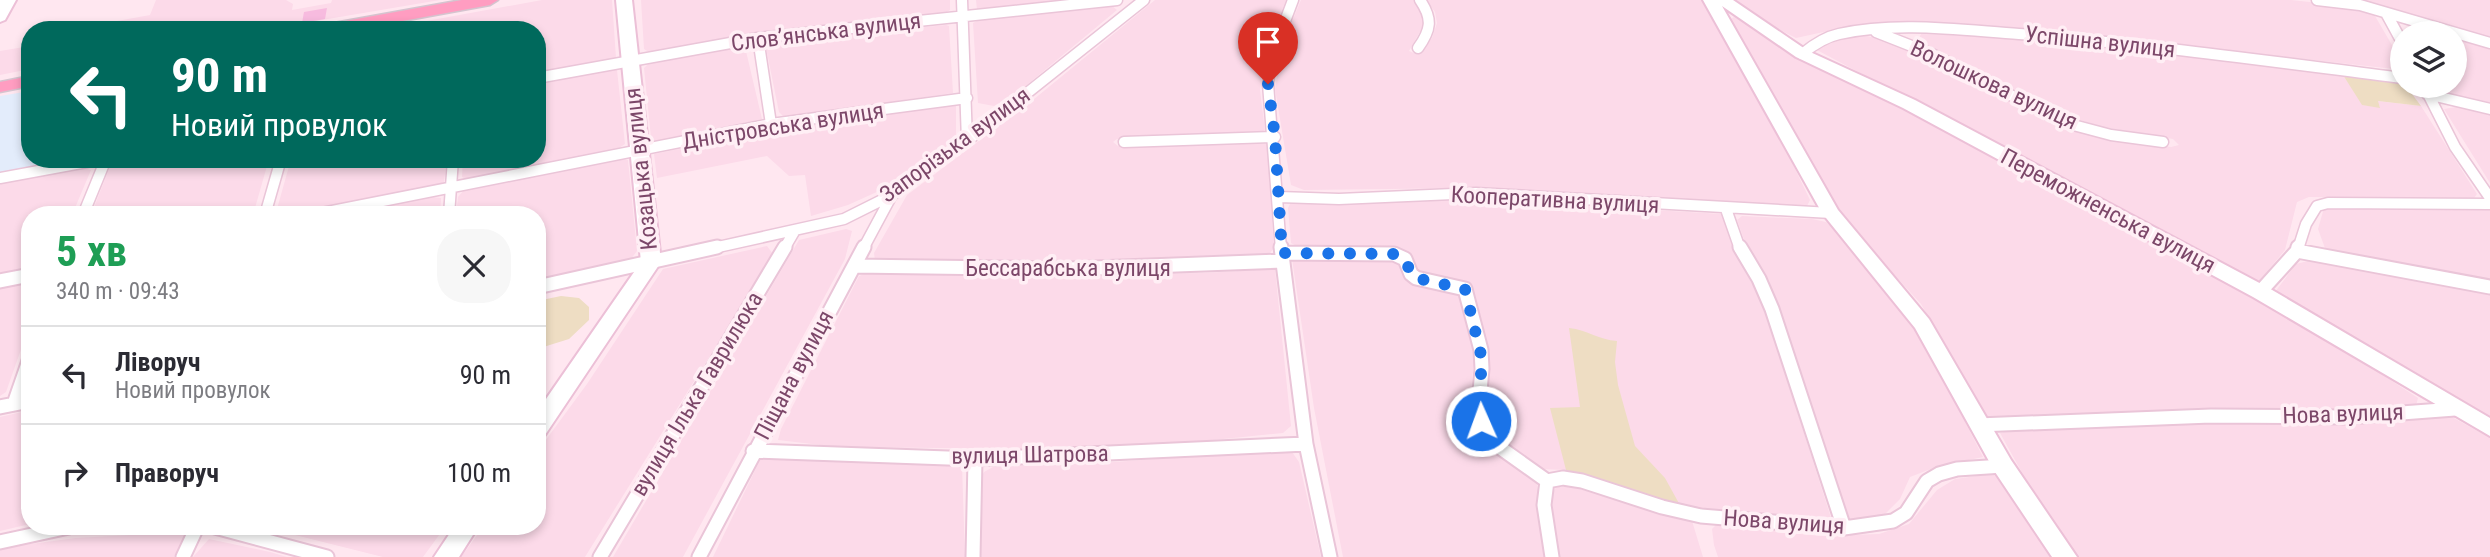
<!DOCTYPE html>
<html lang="uk">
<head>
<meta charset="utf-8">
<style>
	:root { --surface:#fff; --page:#f7f7f7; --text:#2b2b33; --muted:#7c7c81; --line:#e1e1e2 }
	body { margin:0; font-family:"Roboto Condensed",sans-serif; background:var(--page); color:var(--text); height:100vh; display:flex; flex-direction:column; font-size:26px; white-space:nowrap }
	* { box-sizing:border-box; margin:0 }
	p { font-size:23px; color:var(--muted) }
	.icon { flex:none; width:38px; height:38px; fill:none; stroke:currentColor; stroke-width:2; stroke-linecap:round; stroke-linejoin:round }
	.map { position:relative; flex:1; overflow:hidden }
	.sheet { position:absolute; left:21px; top:206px; width:525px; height:329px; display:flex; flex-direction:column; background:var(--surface); border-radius:28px; box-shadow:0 4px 10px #0003 }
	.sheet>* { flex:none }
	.top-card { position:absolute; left:21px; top:21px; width:525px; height:147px; border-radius:28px; box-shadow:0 4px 10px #0003; background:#00695c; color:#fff; overflow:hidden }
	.buttons { position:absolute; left:2390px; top:21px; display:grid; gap:14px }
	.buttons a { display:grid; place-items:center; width:77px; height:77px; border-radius:50%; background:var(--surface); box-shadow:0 4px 10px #0003; font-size:35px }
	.pin { position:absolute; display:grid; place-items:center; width:60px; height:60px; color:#fff; margin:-72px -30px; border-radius:50% 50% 50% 0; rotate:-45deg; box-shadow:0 0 7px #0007 }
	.pin .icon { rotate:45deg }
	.me { position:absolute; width:77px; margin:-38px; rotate:358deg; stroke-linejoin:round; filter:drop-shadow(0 0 5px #0008) }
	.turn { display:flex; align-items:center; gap:24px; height:147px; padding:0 35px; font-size:32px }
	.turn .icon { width:91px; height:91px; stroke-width:2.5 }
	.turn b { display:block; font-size:49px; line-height:60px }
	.round { display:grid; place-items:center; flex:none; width:74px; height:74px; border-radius:28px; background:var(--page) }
	.head { display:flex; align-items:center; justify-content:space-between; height:119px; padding:0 35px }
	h1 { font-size:42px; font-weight:700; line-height:52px; color:#1e9e55 }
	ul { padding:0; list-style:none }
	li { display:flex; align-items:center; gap:21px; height:98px; padding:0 35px; border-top:2px solid var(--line) }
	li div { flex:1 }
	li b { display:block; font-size:26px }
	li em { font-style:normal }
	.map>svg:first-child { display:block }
	.residential { fill:#fcdae9 }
	.education { fill:#e3ecfb }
	.green { fill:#eeddc3 }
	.building { fill:#f7bbdf }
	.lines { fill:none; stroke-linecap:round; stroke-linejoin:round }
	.street-far1-casing { stroke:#eac5d8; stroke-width:13 }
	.street-casing { stroke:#eac5d8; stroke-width:17 }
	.secondary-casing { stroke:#ecc0d7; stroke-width:4 }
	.primary-casing { stroke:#d5c4cf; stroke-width:3 }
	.street-far1 { stroke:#fff; stroke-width:10 }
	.street { stroke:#fff; stroke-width:13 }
	.secondary { fill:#fff; fill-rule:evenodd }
	.primary { fill:#ff9dc1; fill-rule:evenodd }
	.route { stroke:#1a73e8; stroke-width:12; stroke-dasharray:0 21.6 }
	.labels { text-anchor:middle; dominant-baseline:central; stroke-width:7; stroke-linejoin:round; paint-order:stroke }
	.street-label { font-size:23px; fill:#7c4769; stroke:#ffeff5 }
</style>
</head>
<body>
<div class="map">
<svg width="2490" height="557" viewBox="0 0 2490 557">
	<rect width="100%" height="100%" fill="#ffe7f0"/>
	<path class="residential" d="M156,0H286L293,4L292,10L331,3L332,0H440L263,30H103L106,23L150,15Z
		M542,0H612L616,58L610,62L537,75V30H377Z
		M641,0H950V10L945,13L757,32L649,52L644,49Z
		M976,0H1078L977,10Z
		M1155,0H1286L1264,55L1260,90L1265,130L1259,133L1117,139L1113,142L1118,146L1231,142L1267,144L1274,248L1268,255L1170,262L1035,264L875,261L874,253L907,195L1028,104Z
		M1301,0H1414L1426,13L1425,23L1409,51L1416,54L1432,38L1437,23L1435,12L1426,0H1704L1742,71L1762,100L1810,200L1807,206L1473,188L1304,190L1291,185L1275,89L1282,45Z
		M1733,0H2291L2356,7L2375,16L2403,64V70L2077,34L2005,29L1851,26L1796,38L1760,20Z
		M2354,0H2490V37L2372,4Z
		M1111,5L1117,10L1010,99L994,106L978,103L973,23L979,20Z
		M1734,17L2086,208L2169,249L2329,340L2418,398L2416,406L2342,412L2209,408L1998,419L1985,416L1921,304L1857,234L1839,211L1730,20Z
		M946,25L949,26L953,93L799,115L783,116L779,112L765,43Z
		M1921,34L1997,36L2095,45L2343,75L2363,105L2380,107L2377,101L2421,106L2477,194L2474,198L2309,197L2297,202L2285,250L2260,280L2252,281L1815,49L1847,37L1864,35L1882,40L1927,57L2099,135L2171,147L2179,145L2173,139L2103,127L2048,110L1980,73L1923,46L1918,40Z
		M2455,38L2490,46V103L2442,92L2438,86H2455Z
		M30,46V69L0,75V51Z
		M737,47H745L762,119L654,142L651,138L644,68L650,62Z
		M613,68L617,70L625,144L619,148L517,170L466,179L462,177L463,159H537V82Z
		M956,105V139L901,181L848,205L811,216L805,175L789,176L767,156L657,178L654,154L781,129Z
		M2456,107L2490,113V183L2444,109Z
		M119,159H269L253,215H91L111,164Z
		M291,159H447L444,182L437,185L294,214H280L277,209Z
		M621,159L628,160L637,251L631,259L537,280V215H456L458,197L463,191Z
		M83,168L91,170L72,215H30V268L0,274V183Z
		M432,197L441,198L440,215H335Z
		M1462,199L1722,214L1734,251L1763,304L1832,521L1702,510L1664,502L1566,470L1541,469L1513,452L1495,428L1484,405L1468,285L1457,280L1417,274L1411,257L1300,248L1291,243L1288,208L1291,202L1331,205Z
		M2324,208L2490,209V280L2326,251L2318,229Z
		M1742,216L1812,219L1826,222L1836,230L1918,330L1983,457L1936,467L1910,477L1900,499L1885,514L1864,520H1848L1802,389L1769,280L1747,248L1737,220Z
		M846,229L852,231L845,259L683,557H613L799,240Z
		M767,246L773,254L585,557H461L483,527H537V452L587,384L663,269Z
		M1392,257L1401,262L1404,272L1459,294L1475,359L1472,378L1473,418L1481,438L1507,462L1537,481L1544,557H1343L1314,408L1292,259Z
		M2308,261L2490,292V422L2275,292L2296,264Z
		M1275,269L1291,426L1283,433L1184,443L1048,449L838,447L778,440L781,429L859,276L867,273L983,276L1203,273Z
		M30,281V324L6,392L0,396V287Z
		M30,410V524L0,531V417Z
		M2452,417L2490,438V557H2076L2030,487L2000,433L2013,430L2206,421L2354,423Z
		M1282,450L1292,452L1299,462L1321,557H978L980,480L984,472L993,467L1100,463Z
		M762,456L962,465L965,557H713Z
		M1991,474L1999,477L2054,557H1718L1714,545L1712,529L1716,525L1821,536L1879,534L1909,524L1937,490L1955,479Z
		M1556,487H1573L1692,521L1703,557H1559L1551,497Z
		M263,527H445L423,557H383Z
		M184,532L185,535L174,557H0V548L76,538Z
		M209,539L270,552L287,557H193Z"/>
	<path class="education" d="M30,91V159H70L0,173V96Z"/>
	<path class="green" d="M2343,75L2403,82V86H2406L2421,106L2378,101L2380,108L2362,105Z
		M561,296L579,298L589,307V320L569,339L537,349V301Z
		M1569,328C1588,330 1599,340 1617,341L1615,362L1618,385L1635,446L1665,478L1681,507L1566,470L1550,408L1580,407Z"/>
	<path class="building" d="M327,8L325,19L302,23L304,12Z"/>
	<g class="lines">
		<g class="street-far1-casing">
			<path id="street-far1" d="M962,0L967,141
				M2317,0L2360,5L2490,43
				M2386,13L2403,44
				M1876,32L1932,54L2062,122L2111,135L2163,142
				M758,38L771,124
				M1418,48C1431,30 1433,19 1420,0
				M1802,54C1813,45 1825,37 1839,34C1897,21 1960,30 2019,34C2147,44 2275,62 2403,78
				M537,78L758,38L1117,0
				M2424,86L2455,147L2490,198
				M2427,94L2490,109
				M1124,142L1275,137
				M0,178L103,159
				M1279,197L1339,199L1476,193L1831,213
				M1726,209L1740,249
				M83,215L106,159
				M265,215L281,159
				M312,215L771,124L967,98
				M449,215L453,159
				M709,249L844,219L892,195L967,141L1144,0
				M784,249L794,232
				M863,249L892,195
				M1281,249L1268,84L1270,61L1293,0
				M2298,249L2306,224L2317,206L2328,203L2490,204"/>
		</g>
		<g class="street-casing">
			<path id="street" d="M1281,247L1306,444L1330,557
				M1740,247L1759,279L1772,309L1844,528
				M2297,251L2298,247
				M1282,253L1394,254L1405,259L1411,274L1416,278L1465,289L1481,350L1482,369L1479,402L1486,428L1502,449L1547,481L1544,505L1552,557
				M854,266L1068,269L1282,261
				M0,281L30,275
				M537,287L717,247
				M2260,292L2297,251L2490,287
				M14,404L30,358
				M0,407L30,401
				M1978,425L2211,416L2348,417L2455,409
				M753,451L975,459L1306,444
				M1547,481L1563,478L1582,481L1662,507L1701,516L1844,528L1893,521L1906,513L1927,481L1939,474L1957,469L2003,466
				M215,527L327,557
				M0,542L69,527
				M183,557L197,527
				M600,557L785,247
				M699,557L864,247
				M973,557L975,459"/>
		</g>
		<g class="secondary-casing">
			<path id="secondary" d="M16,0L5,20L0,22V0Z
				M616,0H632L661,262L545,435L537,437V412L641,262Z
				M1703,0H1733L1808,51L1915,100L2267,287L2490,418V436L2253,297L1903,108L1796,57L1722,6L1838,210L1929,319L2011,460L2077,557H2052L1995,472L1915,328L1822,213Z
				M454,527H478L459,557H434Z"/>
		</g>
		<g class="primary-casing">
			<path id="primary" d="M462,0H498L490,5L353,30H315L323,25Z
				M30,76V86L0,92V82Z"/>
		</g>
		<use href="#street-far1" class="street-far1"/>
		<use href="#street" class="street"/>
		<use href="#secondary" class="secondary"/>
		<use href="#primary" class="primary"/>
	</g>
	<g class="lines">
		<path class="route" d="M1268,84L1275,137L1282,253L1394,254L1405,259L1411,274L1416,278L1465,289L1482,359L1479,404L1481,421"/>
	</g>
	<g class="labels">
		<g class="street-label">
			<text transform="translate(826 32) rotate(-7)">Словʼянська вулиця</text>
			<text transform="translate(2100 42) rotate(6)">Успішна вулиця</text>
			<text transform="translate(1994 85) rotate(25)">Волошкова вулиця</text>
			<text transform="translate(783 126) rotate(-9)">Дністровська вулиця</text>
			<text transform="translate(955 145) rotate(-36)">Запорізька вулиця</text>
			<text transform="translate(641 169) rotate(-96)">Козацька вулиця</text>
			<text transform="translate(1555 200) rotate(3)">Кооперативна вулиця</text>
			<text transform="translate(2108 211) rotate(28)">Переможненська вулиця</text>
			<text x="1068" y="268">Бессарабська вулиця</text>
			<text transform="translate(794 375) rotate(-62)">Піщана вулиця</text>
			<text transform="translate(697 394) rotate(-59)">вулиця Ілька Гаврилюка</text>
			<text transform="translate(2343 414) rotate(-2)">Нова вулиця</text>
			<text transform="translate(1030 455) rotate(-1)">вулиця Шатрова</text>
			<text transform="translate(1784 522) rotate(4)">Нова вулиця</text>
		</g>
	</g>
</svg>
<div class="buttons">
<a><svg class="icon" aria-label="layers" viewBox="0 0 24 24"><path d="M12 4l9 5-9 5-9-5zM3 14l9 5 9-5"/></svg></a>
</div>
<div class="pin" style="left:1268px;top:84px;background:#d93025"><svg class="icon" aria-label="arrive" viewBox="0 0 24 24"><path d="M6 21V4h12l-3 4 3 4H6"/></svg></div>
<svg class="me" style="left:1481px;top:421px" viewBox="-20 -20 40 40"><circle r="17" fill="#1a73e8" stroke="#fff" stroke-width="3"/><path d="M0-11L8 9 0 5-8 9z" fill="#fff"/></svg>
<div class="top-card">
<div class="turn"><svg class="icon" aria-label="left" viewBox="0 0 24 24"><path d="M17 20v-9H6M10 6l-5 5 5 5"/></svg><div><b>90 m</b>Новий провулок</div></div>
</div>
<section class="sheet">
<div class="head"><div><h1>5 хв</h1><p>340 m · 09:43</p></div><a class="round"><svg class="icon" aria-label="close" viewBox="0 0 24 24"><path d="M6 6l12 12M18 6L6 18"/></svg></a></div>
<ul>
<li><svg class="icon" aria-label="left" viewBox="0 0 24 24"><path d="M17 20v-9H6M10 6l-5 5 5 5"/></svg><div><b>Ліворуч</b><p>Новий провулок</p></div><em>90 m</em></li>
<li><svg class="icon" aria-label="right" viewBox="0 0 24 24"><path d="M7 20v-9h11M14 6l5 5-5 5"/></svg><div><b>Праворуч</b></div><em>100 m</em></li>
</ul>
</section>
</div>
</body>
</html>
